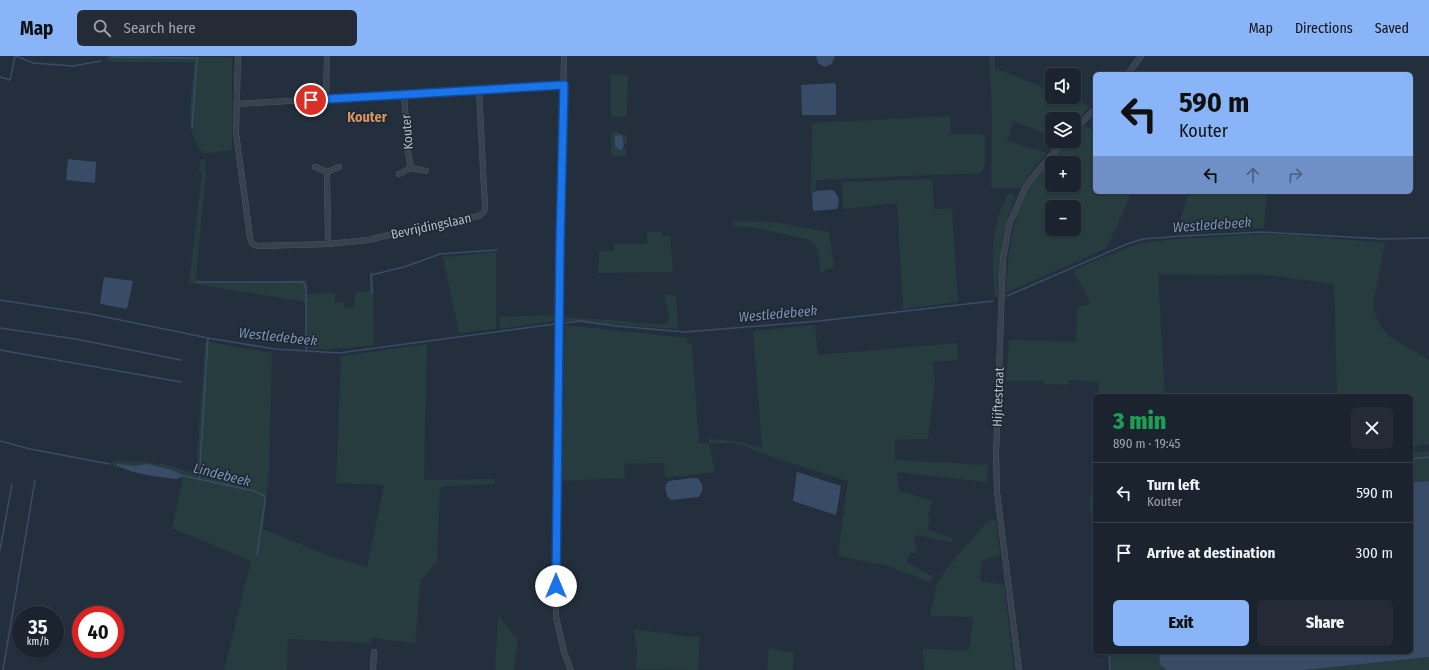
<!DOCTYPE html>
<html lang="en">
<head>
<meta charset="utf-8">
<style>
	:root { --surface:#1b232e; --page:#242b36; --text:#f1f3f6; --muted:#a0a4aa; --line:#39404a; --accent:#8ab4f8 }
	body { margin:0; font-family:"Fira Sans Condensed",sans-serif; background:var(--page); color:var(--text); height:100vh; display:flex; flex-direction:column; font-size:15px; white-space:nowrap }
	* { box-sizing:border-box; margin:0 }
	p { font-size:13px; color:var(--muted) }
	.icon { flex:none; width:22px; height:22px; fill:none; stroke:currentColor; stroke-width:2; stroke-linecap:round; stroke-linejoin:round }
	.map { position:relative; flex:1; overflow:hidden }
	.sheet { position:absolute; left:1093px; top:338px; width:320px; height:260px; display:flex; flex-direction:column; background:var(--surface); border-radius:6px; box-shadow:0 1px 3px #0004,0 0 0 1px var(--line) }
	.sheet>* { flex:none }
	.top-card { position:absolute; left:1093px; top:16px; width:320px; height:122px; border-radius:6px; box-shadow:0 1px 3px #0004,0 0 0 1px var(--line); background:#8ab4f8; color:#111; overflow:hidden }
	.tools { position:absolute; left:1045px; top:12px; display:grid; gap:8px }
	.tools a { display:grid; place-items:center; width:36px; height:36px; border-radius:6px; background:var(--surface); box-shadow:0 1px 3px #0004,0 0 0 1px var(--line); font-size:20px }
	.speed { position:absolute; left:12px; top:550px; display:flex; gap:8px; font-size:20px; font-weight:700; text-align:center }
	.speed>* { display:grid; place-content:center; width:52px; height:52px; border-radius:50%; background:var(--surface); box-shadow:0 1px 3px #0004,0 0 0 1px var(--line); line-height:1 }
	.speed small { font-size:10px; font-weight:400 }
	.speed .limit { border:6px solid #d22; background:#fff; color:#111 }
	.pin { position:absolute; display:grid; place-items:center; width:34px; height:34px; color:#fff; margin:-17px; border:2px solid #fff; border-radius:50%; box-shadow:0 1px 4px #0007 }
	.me { position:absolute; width:44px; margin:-22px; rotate:0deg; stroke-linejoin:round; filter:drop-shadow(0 0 3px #0008) }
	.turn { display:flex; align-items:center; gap:14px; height:84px; padding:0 20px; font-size:18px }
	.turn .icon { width:52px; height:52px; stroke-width:2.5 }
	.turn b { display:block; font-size:28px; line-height:34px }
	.lanes { display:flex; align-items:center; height:38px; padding:0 20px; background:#0003; justify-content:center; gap:20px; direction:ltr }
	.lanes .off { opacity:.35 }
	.round { display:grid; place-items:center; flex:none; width:42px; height:42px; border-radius:6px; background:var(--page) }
	.head { display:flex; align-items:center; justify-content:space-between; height:68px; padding:0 20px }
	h1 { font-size:24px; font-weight:800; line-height:30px; color:#1e9e55 }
	.button { display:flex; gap:8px; margin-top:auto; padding:8px 20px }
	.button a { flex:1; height:46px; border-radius:6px; background:var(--accent); color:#111; font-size:16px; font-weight:800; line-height:46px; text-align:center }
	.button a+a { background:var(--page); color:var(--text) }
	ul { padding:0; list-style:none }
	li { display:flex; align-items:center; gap:12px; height:60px; padding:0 20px; border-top:1px solid var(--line) }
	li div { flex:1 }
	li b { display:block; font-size:15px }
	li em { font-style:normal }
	header { display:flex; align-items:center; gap:24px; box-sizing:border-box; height:56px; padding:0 20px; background:var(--accent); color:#111 }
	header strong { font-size:19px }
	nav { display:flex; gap:22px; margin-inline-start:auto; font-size:14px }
	.search { width:280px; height:36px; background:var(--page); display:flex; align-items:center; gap:10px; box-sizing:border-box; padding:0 14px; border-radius:6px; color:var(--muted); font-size:15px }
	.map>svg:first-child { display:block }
	.green { fill:#263c3f; fill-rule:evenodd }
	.water { fill:#394c67 }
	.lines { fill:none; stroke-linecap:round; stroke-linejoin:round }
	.stream { stroke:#394c67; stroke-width:1.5 }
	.minor-casing { stroke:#565f6c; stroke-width:6 }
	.minor { stroke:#38414e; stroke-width:5.5 }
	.route-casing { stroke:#114b97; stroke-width:10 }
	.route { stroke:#1a73e8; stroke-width:7 }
	.labels { text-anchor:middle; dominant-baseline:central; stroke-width:3; stroke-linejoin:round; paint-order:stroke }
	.street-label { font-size:13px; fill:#b4bcc9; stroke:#1d2633 }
	.neighbourhood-label { font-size:14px; font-weight:bold; fill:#d59563; stroke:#1d2633 }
	.water-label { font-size:14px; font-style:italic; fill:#7c92b1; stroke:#1d2633 }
</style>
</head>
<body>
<header>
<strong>Map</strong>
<div class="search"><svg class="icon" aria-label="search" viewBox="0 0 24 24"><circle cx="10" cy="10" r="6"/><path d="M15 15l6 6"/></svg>Search here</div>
<nav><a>Map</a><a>Directions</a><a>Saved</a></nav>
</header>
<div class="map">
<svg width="1429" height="614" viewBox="0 0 1429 614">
	<rect width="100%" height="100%" fill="#242f3e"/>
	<path class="green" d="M106,0L232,1V94L203,98C198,90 192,81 191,72C188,50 193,28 194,6H107Z
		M989,0H995V12L1052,35V41H1068L1090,50L1074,67V63H1052V81L1014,65L1007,85L1047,97L1033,113L1021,132H991L992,59Z
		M611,18L628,19L627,61H611Z
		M950,60L951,78H981L985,80V109L983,114L980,117L816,124L815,139H811L812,67Z
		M1085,70L1095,76V136H1132L1107,192L1006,237C1008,202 1010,168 1027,136C1037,117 1055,101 1070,85H1074V81ZM1052,107H1074V129H1052ZM1052,151H1074V173H1052Z
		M615,75L627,80V88H624L623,82V93L624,91L626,92V100H611V76Z
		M205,102L206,117L196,221L201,225L215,227L307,224V238L335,237V247H344L345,253L354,252L355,236L370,235V215H373L374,289L337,293H305L307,246L189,227L202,117H199L200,106Z
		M932,123L934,153L952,152L958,246L903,253L897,147L843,153L842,126Z
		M1189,136H1267L1264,172L1176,178Z
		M1013,137L1015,141L1006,167L1002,183L998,241L995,240C991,202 990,172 1008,138Z
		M733,165L774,166L829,176L834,211L820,216C819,205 820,192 810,184L755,172L733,170Z
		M647,176H662V180H670L673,216L598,217L599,195H614V188H647Z
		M1263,178L1294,179L1385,187L1373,248C1374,253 1375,259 1377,264C1386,284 1412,292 1429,304V388L1411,391V340H1337L1334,228L1258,218L1222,219L1158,218L1165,340H1099V326L1069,324V329L1044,328L1043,325H1006L1009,284L1076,286L1077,251L1090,248L1088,241L1073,214L1131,190L1143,187L1177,183Z
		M496,196V273L459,277L443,201Z
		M664,239H676L678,273L564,265V261L625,265L634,267L667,268L669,259Z
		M556,259V265L500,273V261Z
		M565,269L687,282V287H692L699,387H709V383C729,384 743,386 762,392L753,275L815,269L818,299L957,287L958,304L933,306L935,327L928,383L895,384V404L988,409L987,426L897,416L899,435L932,445L928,460L931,462L927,473L954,483L951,486L917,479L914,482V487L917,492L914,498L910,497L907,506L933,521L930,526L888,510L838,500L848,425L775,402L742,389L731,387H709L715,416L665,422L664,407L624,408L626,422L561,425Z
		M205,285L272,297L269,415L263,473L329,500L367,511L384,429L336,427L341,300L427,288L424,424L494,423L495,428L445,430L440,433L437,505L421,524L420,528L415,587L371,582V587L288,583L287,614H224L251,505L172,472L183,423L141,413L113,411V405L147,406L166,409L196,417Z
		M1429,395V425L1411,426V396Z
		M1095,431V477C1092,463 1084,442 1095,431Z
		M994,464L996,465L1000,499L982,505L980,525L1004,529L1014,614H924L923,593L969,595L973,561L930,560L937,527L952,506L988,465Z
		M498,560L518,584L514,614H495Z
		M633,573L693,581H700L698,614L636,613L637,592Z
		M769,592L794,597L793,614H767Z
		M1110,596H1159L1160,609L1167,614H1111Z
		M1429,601V614H1303Z"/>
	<path class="water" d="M816,0H835L832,8L825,11L818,7Z
		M834,27L836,29V59H802L801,29Z
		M621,79C624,83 624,88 623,93L620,94C613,91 615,87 615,80Z
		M68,103L96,106L95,127L66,124Z
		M832,134C839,138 840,146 837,153L813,155L812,139L815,135Z
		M104,221L133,225L127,253L101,248L100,247Z
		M117,408L135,410L148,408L172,414L182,419L181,421L176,423C156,420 134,419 116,409Z
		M797,416L841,430L836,459L793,445Z
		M692,422H697C704,428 704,435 698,441L671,444L668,441C666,436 663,429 669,425Z
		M1429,425V601L1303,614H1167L1160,609L1159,596H1411V426Z"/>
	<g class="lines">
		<path class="stream" d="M16,0L33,7L73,10L101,5
			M111,1L197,2L192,71
			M0,21L10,24L15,0
			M197,226H303L306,231V295
			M372,237L371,219L404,211L440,198L497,194
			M1007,240L1127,188L1143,183L1182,180L1263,176L1383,183L1429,182
			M0,244L91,258L208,282L275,293L339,297L555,268
			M565,267L579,265L616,270L685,276L819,265L993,245
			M0,272L76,283L181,304
			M0,294L181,326
			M0,385L30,393L110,408
			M1411,403L1429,401
			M180,419L254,435L265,440V446L257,498
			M199,424L208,282
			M1095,465L1093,439L1095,436
			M0,494L12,428
			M1109,596L1110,614
			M3,614L35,424"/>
		<g class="minor-casing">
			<path id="minor" d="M238,0L236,77L250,181L252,188L258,190L328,188L368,184L431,169L479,160L484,156L485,152L479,34
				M564,0L560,188L556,561L564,596L571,614
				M1128,18L1141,0
				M404,39L408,96L411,112
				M326,44L327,0
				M236,48L563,29
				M1074,74L1095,53
				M315,111L327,116L339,111
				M327,116L328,188
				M399,118L411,112L426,115
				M373,614L374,596
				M1019,614L997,436L996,398L1003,203L1009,169L1025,132L1035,118L1064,85"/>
		</g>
		<use href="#minor" class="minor"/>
	</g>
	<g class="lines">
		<g class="route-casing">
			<path id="route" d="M311,44L564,29L560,188L556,530"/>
		</g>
		<use href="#route" class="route"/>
	</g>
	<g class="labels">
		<g class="street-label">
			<text transform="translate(407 76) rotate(-94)">Kouter</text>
			<text transform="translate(431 170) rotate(-12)">Bevrijdingslaan</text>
			<text transform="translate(998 341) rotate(-88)">Hijftestraat</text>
		</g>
		<g class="neighbourhood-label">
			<text x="367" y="61">Kouter</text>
		</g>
		<g class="water-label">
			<text transform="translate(1212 169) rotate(-4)">Westledebeek</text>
			<text transform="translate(778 258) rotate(-5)">Westledebeek</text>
			<text transform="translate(278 281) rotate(6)">Westledebeek</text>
			<text transform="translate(222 419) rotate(14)">Lindebeek</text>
		</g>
	</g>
</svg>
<div class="tools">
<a><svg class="icon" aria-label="sound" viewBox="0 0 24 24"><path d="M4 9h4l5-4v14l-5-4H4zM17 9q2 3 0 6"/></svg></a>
<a><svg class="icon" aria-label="layers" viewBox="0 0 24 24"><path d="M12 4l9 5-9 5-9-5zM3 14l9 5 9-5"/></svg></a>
<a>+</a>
<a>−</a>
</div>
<div class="speed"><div>35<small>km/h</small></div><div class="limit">40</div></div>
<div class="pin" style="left:311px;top:44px;background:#d93025"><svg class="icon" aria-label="arrive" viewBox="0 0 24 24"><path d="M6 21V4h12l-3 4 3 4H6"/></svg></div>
<svg class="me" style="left:556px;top:530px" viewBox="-20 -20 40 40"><circle r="19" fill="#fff"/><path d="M0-13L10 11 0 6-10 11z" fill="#1a73e8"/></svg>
<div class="top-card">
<div class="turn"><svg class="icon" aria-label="left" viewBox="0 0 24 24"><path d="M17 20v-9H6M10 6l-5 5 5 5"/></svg><div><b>590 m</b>Kouter</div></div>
<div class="lanes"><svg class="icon" aria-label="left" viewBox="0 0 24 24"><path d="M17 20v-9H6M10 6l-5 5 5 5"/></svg><svg class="icon off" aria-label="ahead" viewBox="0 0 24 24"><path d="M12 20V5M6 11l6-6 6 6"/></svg><svg class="icon off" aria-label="right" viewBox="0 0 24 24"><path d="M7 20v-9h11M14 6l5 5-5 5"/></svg></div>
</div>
<section class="sheet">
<div class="head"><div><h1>3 min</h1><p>890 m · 19:45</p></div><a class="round"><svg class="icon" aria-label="close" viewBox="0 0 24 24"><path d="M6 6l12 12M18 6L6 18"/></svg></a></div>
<ul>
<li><svg class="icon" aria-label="left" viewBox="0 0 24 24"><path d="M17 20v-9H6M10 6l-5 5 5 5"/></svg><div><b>Turn left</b><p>Kouter</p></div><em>590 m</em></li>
<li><svg class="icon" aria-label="arrive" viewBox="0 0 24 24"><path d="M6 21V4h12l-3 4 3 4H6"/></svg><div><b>Arrive at destination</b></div><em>300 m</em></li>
</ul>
<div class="button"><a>Exit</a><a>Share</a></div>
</section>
</div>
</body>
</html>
